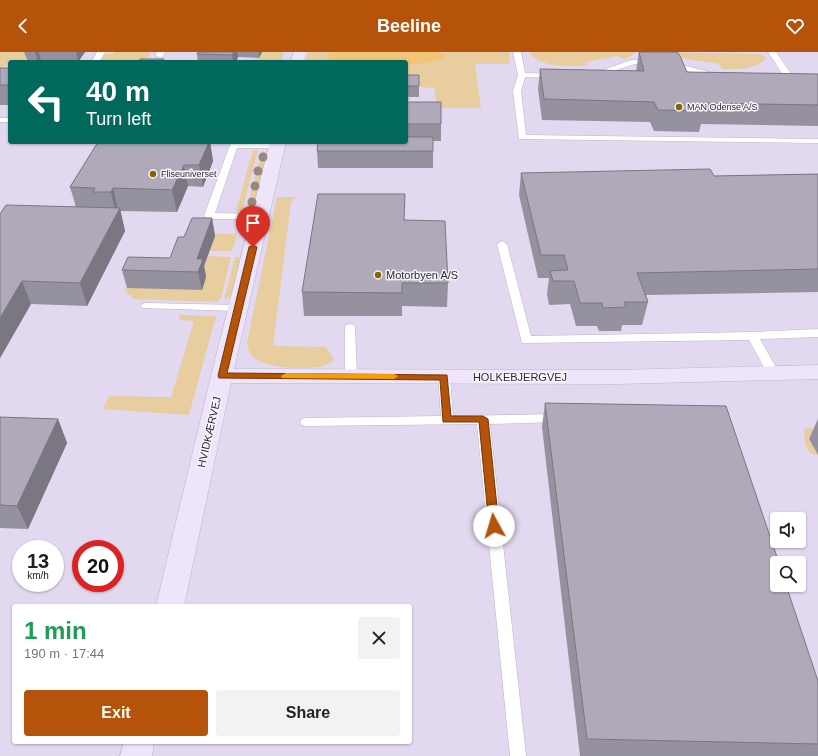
<!DOCTYPE html>
<html lang="en">
<head>
<meta charset="utf-8">
<style>
	:root { --surface:#fff; --page:#f2f2f2; --text:#222; --muted:#767676; --accent:#b45309 }
	body { margin:0; font-family:Helvetica,sans-serif; background:var(--page); color:var(--text); height:100vh; display:flex; flex-direction:column; font-size:15px; white-space:nowrap }
	* { box-sizing:border-box; margin:0 }
	p { font-size:13px; color:var(--muted) }
	.icon { flex:none; width:22px; height:22px; fill:none; stroke:currentColor; stroke-width:2; stroke-linecap:round; stroke-linejoin:round }
	.map { position:relative; flex:1; overflow:hidden }
	.side { position:absolute; left:12px; top:552px; width:400px; height:140px; display:flex; flex-direction:column; background:var(--surface); border-radius:4px; box-shadow:0 1px 3px #0004 }
	.side>* { flex:none }
	.top-card { position:absolute; left:8px; top:8px; width:400px; height:84px; border-radius:4px; box-shadow:0 1px 3px #0004; background:#00695c; color:#fff; overflow:hidden }
	.tools { position:absolute; left:770px; top:460px; display:grid; gap:8px }
	.tools a { display:grid; place-items:center; width:36px; height:36px; border-radius:4px; background:var(--surface); box-shadow:0 1px 3px #0004; font-size:20px }
	.speed { position:absolute; left:12px; top:488px; display:flex; gap:8px; font-size:20px; font-weight:700; text-align:center }
	.speed>* { display:grid; place-content:center; width:52px; height:52px; border-radius:50%; background:var(--surface); box-shadow:0 1px 3px #0004; line-height:1 }
	.speed small { font-size:10px; font-weight:400 }
	.speed .limit { border:6px solid #d22; background:#fff; color:#111 }
	.pin { position:absolute; display:grid; place-items:center; width:34px; height:34px; color:#fff; margin:-41px -17px; border-radius:50% 50% 50% 0; rotate:-45deg; box-shadow:0 0 4px #0007 }
	.pin .icon { rotate:45deg }
	.me { position:absolute; width:44px; margin:-22px; rotate:354deg; stroke-linejoin:round; filter:drop-shadow(0 0 3px #0008) }
	.turn { display:flex; align-items:center; gap:14px; height:84px; padding:0 12px; font-size:18px }
	.turn .icon { width:52px; height:52px; stroke-width:2.5 }
	.turn b { display:block; font-size:28px; line-height:34px }
	.round { display:grid; place-items:center; flex:none; width:42px; height:42px; border-radius:4px; background:var(--page) }
	.headline { display:flex; align-items:center; justify-content:space-between; height:68px; padding:0 12px }
	h1 { font-size:24px; font-weight:600; line-height:30px; color:#1e9e55 }
	.action { display:flex; gap:8px; margin-top:auto; padding:8px 12px }
	.action a { flex:1; height:46px; border-radius:4px; background:var(--accent); color:#fff; font-size:16px; font-weight:600; line-height:46px; text-align:center }
	.action a+a { background:var(--page); color:var(--text) }
	header { display:flex; justify-content:space-between; align-items:center; height:52px; padding:0 12px; background:var(--accent); color:#fff; font-size:18px; font-weight:600 }
	.map>svg:first-child { display:block }
	.built { fill:#e2d8f0; fill-rule:evenodd }
	.green { fill:#e8cd9f }
	.water { fill:#f1c577 }
	.lines { fill:none; stroke-linecap:round; stroke-linejoin:round }
	.lane-casing { stroke:#bcb6c6; stroke-width:1 }
	.secondary-casing { stroke:#bcb6c6; stroke-width:1 }
	.lane { fill:#fff; fill-rule:evenodd }
	.secondary { fill:#eee5fa; fill-rule:evenodd }
	.tree { fill:#96897e }
	.wall { fill:#96919f }
	.shaded-wall { fill:#7a7682 }
	.building { fill:#afa9b9; stroke:#7a7682 }
	.route { fill:#b45309; stroke:#753606 }
	.slow { fill:#f59e0b }
	.poi-dot { fill:#8a6201; stroke:#f8f4fe; stroke-width:1.5 }
	.labels { text-anchor:middle; dominant-baseline:central; stroke-width:3; stroke-linejoin:round; paint-order:stroke }
	.far-poi-label { font-size:9px; fill:#2c2a30; stroke:#f8f4fe; text-anchor:start }
	.poi-label { font-size:11px; fill:#2c2a30; stroke:#f8f4fe; text-anchor:start }
	.street-label { font-size:11px; fill:#2c2a30; stroke:#f8f4fe }
</style>
</head>
<body>
<header><svg class="icon" aria-label="back" viewBox="0 0 24 24"><path d="M15 5l-7 7 7 7"/></svg>Beeline<svg class="icon" aria-label="heart" viewBox="0 0 24 24"><path d="M12 20l-8-8c-3-5 5-10 8-4 3-6 11-1 8 4z"/></svg></header>
<div class="map">
<svg width="818" height="704" viewBox="0 0 818 704">
	<rect width="100%" height="100%" fill="#ece5f6"/>
	<path class="built" d="M0,0H818V704H0ZM10,10H406V90H10ZM777,467H799V489H777ZM21,497H55V531H21ZM81,497H115V531H81ZM777,511H799V533H777ZM14,554H410V690H14Z"/>
	<path class="green" d="M0,0H31L23,10L10,8L6,14L0,16Z
		M114,0H151L145,10H100L105,2H113Z
		M262,0H284L281,10H236L237,8C248,8 257,12 262,0Z
		M308,0H331L327,6L331,10H305Z
		M439,0H509L510,12H475L481,56H441L437,55L434,36L406,34V14H412L444,1Z
		M529,0H634L635,1L625,7L617,4L586,10L587,14C569,14 542,17 529,0Z
		M661,0L760,2L767,6C753,18 741,17 724,17H722L719,12L681,6Z
		M253,98H258L242,159H236Z
		M262,99L266,101L254,153L253,156L246,158Z
		M277,145H297L291,150L273,294L326,295L334,308C331,310 327,313 323,314C307,318 266,317 253,305C249,301 248,296 247,291Z
		M191,181L236,182L237,183L232,199H209Z
		M208,204L231,205L222,243L218,250L134,247L124,238L127,236L200,225Z
		M235,205H240L232,243L224,248Z
		M180,263L216,264L189,363L103,357L109,344L171,345L194,269L179,268Z
		M814,376L809,387L818,403C804,402 805,388 804,377Z"/>
	<path class="water" d="M331,0H439L446,3L443,7L440,8L406,14V10H331L326,6Z"/>
	<g class="lines">
		<g class="lane-casing">
			<path id="lane" d="M97,0H105L99,10H91Z
				M157,0H165L162,5H159L155,3Z
				M513,0H521L525,21L556,22L560,24L556,26L525,25L521,39L526,83L818,87V91L519,87L513,39L518,23Z
				M645,0H653L660,7L717,22L718,24L714,26L655,11L635,12L594,25L590,23L631,8L651,7Z
				M768,0H776L793,25L792,27L773,29V25L784,24Z
				M0,66H10V70H0Z
				M234,90H277L281,93L277,96H237L215,161L260,162L263,163L265,165L263,167H209L204,164L230,93Z
				M502,189L507,192L531,284L753,280L818,277V285L760,287L779,321L777,324H769L749,288L522,291L497,192Z
				M146,251L238,253L243,256L238,259L142,256L141,254L142,252Z
				M350,272L354,273L355,275L357,324L355,327H347L345,324V275L346,273Z
				M444,321L448,322L450,325L453,364L558,362L562,363L564,366L562,369L558,370L490,372L526,704H510L477,372L306,374L302,373L300,370L302,367L306,366L441,364L438,325L440,322Z"/>
		</g>
		<g class="secondary-casing">
			<path id="secondary" d="M294,0H306L304,10H290Z
				M270,90H286L234,317L617,318L818,313V327L617,332L231,331L184,554H156L211,324Z
				M124,690H154L152,704H120Z"/>
		</g>
		<use href="#lane" class="lane"/>
		<use href="#secondary" class="secondary"/>
	</g>
	<g class="tree">
		<circle cx="263" cy="105" r="4.5"/>
		<circle cx="258" cy="119" r="4.5"/>
		<circle cx="255" cy="134" r="4.5"/>
		<circle cx="252" cy="150" r="4.5"/>
	</g>
	<path class="wall" d="M24,0H85L78,10L41,9V10H28Z
		M198,0H262L259,6L238,5L236,10H198L197,2Z
		M639,0L687,20L818,22V74L701,72L699,80L654,79L650,70L542,68L538,37L540,17L636,19Z
		M0,16H10V53H0Z
		M406,23H419V45H406Z
		M406,46L408,50L441,72V89H433V116H318L317,99L406,90Z
		M98,90H210L213,109L203,135L188,134L177,160L120,159L125,179L87,254L31,252L0,306V162L76,155L70,135Z
		M521,121L714,124L818,122V240L646,243L648,250L642,273H622L621,279H599L597,274H576L570,252L549,253L547,242L549,226H538L519,143Z
		M212,166L215,184L204,214L206,225L202,238L127,236L122,218L170,206L184,185Z
		M405,168L448,231L447,255L402,254V264H304L302,240Z
		M545,351L818,629V704H580L542,375Z
		M0,365L58,367L67,391L28,477L0,476Z
		M818,367V403L809,387Z"/>
	<path class="shaded-wall" d="M35,0H39L41,9V10H38Z
		M76,0H85L78,10Z
		M234,0H237L238,5L236,10H233L232,3Z
		M259,0H262L259,6Z
		M209,90H210L213,109L203,135L199,113Z
		M184,113L188,134L177,160L172,138Z
		M113,136L118,158L120,156L125,179L87,254L80,231L116,162L111,140Z
		M212,166L215,184L204,214L206,225L202,238L198,220L197,207Z
		M22,229L31,252L0,306V266Z
		M58,367L67,391L28,477L17,454Z"/>
	<path class="building" d="M198,0H234L232,3L197,2Z
		M639,0H676L678,1L680,4L687,20L818,22V53L700,51L704,59L658,58L654,50L544,47L540,17L644,19Z
		M140,7H164L162,10H138Z
		M0,16H10V33H0Z
		M406,23H419V34H406Z
		M406,46H408L407,50H441V72H406Z
		M406,85H433V99H317L318,90H406Z
		M98,90H209L199,113H184L172,138L113,136L111,140H93L95,136L70,135Z
		M710,117L714,124L818,122V217L637,221L648,250H624L626,255L603,256L602,251H580L574,229H553L550,219L568,218L564,203H541L521,121Z
		M318,142H405L404,168L445,169L448,231H402V241L302,240Z
		M6,153L120,156L80,231L22,229L0,266V162Z
		M192,166H212L197,207H203L198,220L122,218L128,205L170,206L178,185H184Z
		M545,351L726,354L779,511H777V533H786L818,629V692L587,687Z
		M0,365L58,367L17,454L0,453Z"/>
	<path class="route" d="M253,193L257,195L227,321L447,323L451,364H483L488,367L499,474L498,477L494,478L490,477L489,474L479,370H443L440,328L219,326L218,324L249,195Z"/>
	<path class="slow" d="M286,321L394,322L398,324L394,327L282,326L281,324Z"/>
	<g class="poi-dot">
		<circle cx="679" cy="55" r="4"/>
		<circle cx="153" cy="122" r="4"/>
		<circle cx="378" cy="223" r="4"/>
	</g>
	<g class="labels">
		<g class="far-poi-label">
			<text x="687" y="55">MAN Odense A/S</text>
			<text x="161" y="122">Fliseuniverset</text>
		</g>
		<g class="poi-label">
			<text x="386" y="223">Motorbyen A/S</text>
		</g>
		<g class="street-label">
			<text x="520" y="325">HOLKEBJERGVEJ</text>
			<text transform="translate(209 380) rotate(-77)">HVIDKÆRVEJ</text>
		</g>
	</g>
</svg>
<div class="tools">
<a><svg class="icon" aria-label="sound" viewBox="0 0 24 24"><path d="M4 9h4l5-4v14l-5-4H4zM17 9q2 3 0 6"/></svg></a>
<a><svg class="icon" aria-label="search" viewBox="0 0 24 24"><circle cx="10" cy="10" r="6"/><path d="M15 15l6 6"/></svg></a>
</div>
<div class="speed"><div>13<small>km/h</small></div><div class="limit">20</div></div>
<div class="pin" style="left:253px;top:195px;background:#d93025"><svg class="icon" aria-label="arrive" viewBox="0 0 24 24"><path d="M6 21V4h12l-3 4 3 4H6"/></svg></div>
<svg class="me" style="left:494px;top:474px" viewBox="-20 -20 40 40"><circle r="19" fill="#fff"/><path d="M0-13L10 11 0 6-10 11z" fill="#b45309"/></svg>
<div class="top-card">
<div class="turn"><svg class="icon" aria-label="left" viewBox="0 0 24 24"><path d="M17 20v-9H6M10 6l-5 5 5 5"/></svg><div><b>40 m</b>Turn left</div></div>
</div>
<section class="side">
<div class="headline"><div><h1>1 min</h1><p>190 m · 17:44</p></div><a class="round"><svg class="icon" aria-label="close" viewBox="0 0 24 24"><path d="M6 6l12 12M18 6L6 18"/></svg></a></div>
<div class="action"><a>Exit</a><a>Share</a></div>
</section>
</div>
</body>
</html>
